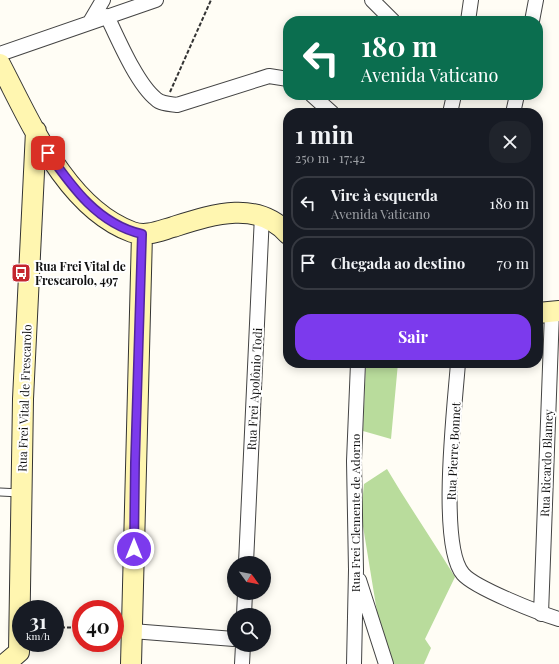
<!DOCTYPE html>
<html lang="pt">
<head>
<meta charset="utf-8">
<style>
	:root { --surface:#171b24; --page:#20242c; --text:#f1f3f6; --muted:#9ea1a6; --line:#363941; --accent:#7c3aed }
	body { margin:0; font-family:"Playfair Display",serif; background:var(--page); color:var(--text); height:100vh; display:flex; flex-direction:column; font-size:15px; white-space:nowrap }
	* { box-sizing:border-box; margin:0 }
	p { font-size:13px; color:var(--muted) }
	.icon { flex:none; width:22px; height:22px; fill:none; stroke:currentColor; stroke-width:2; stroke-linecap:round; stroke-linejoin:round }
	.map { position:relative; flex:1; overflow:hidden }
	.sheet { position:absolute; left:283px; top:108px; width:260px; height:260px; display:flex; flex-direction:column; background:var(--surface); border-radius:16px; box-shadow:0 2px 10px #0003 }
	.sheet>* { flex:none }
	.guide { position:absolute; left:283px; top:16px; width:260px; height:84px; border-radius:16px; box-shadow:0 2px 10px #0003; background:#0b6e4f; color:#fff; overflow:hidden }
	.needle { width:26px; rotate:122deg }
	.buttons { position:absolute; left:227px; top:556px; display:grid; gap:8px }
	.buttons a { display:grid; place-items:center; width:44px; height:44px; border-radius:50%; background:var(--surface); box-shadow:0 2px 10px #0003; font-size:20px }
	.speed { position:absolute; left:12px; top:600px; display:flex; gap:8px; font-size:20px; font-weight:700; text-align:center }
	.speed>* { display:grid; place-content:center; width:52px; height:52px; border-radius:50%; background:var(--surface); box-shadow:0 2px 10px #0003; line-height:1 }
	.speed small { font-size:10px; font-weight:400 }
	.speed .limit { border:6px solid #d22; background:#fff; color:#111 }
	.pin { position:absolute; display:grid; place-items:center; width:34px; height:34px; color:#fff; margin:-17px; border-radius:8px; box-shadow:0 2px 6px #0006 }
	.me { position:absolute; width:44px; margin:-22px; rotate:0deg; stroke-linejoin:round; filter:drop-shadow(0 0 3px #0008) }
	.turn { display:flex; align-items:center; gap:14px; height:84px; padding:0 12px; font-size:18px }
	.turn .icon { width:52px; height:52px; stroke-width:2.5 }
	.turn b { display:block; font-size:28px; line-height:34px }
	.round { display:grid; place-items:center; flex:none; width:42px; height:42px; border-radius:16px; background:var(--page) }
	.headline { display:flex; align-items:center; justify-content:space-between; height:68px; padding:0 12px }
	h1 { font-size:24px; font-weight:700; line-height:30px }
	.action { display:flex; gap:8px; margin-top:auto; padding:8px 12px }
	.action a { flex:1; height:46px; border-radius:16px; background:var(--accent); color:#fff; font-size:16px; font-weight:700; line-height:46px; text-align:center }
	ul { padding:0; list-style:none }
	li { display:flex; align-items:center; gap:12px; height:54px; margin:0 8px 6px; padding:0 4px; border:2px solid var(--line); border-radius:16px }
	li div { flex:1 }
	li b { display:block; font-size:15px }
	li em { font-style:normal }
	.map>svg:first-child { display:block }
	.forest { fill:#b9dc9c }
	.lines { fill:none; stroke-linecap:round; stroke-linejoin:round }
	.lane-casing { stroke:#444; stroke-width:9 }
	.street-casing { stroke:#444; stroke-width:16 }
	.secondary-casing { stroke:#333; stroke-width:22 }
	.path { stroke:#333; stroke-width:2; stroke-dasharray:4 2; stroke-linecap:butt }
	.lane { stroke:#fff; stroke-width:7 }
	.street { stroke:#fff; stroke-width:14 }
	.secondary { stroke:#fff6b0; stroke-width:20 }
	.route-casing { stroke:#51269a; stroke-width:10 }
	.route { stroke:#7c3aed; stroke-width:7 }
	.labels { text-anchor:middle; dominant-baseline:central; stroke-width:4; stroke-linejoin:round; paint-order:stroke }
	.poi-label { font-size:12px; font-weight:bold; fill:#111; stroke:#fff; text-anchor:start }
	.street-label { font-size:12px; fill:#111; stroke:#fff }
</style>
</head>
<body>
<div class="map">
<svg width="559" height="664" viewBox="0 0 559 664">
	<rect width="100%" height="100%" fill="#fffdf5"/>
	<path class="forest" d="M366,363H398L391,439L363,431Z
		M387,469C409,506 433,541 455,577L425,639L431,648L424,664H394L378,618L361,514L364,484Z"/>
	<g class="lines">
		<g class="lane-casing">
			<path id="lane" d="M0,492L20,493"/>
		</g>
		<g class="street-casing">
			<path id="street" d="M372,0L393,21
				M107,16C118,39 137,84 156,99C161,104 170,104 177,105L269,76L288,79
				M468,21L471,0
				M532,21L536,0
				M90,22L103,0
				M0,54L156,0
				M312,95L332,113
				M450,113L454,95
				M513,113L517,95
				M458,363C455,404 438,545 463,574C475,588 539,613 559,619
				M246,563L262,215
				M359,580L386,664
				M541,614L552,312
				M244,615L245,593
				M132,631L234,639
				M242,664L243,645
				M354,664L356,570L354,461L358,363"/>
		</g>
		<g class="secondary-casing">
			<path id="secondary" d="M0,64C30,121 66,208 132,232C146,237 159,231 173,227C211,215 257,199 288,234
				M538,313L559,311
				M5,664L19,652L23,399L36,131
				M131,664L142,234"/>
		</g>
		<path class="path" d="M170,92L211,0
			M55,627L81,628"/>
		<use href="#lane" class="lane"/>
		<use href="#street" class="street"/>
		<use href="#secondary" class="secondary"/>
	</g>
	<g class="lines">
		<g class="route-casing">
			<path id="route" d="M48,153C72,187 98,224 142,234L135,463L134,549"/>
		</g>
		<use href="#route" class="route"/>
	</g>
	<defs>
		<g id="bus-square" transform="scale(1)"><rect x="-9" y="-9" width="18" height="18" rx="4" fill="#c4262e" stroke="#fff"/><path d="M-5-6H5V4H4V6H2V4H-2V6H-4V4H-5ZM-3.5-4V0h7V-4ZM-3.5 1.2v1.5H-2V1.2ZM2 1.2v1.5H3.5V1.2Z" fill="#fff"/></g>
	</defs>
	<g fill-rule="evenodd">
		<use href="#bus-square" x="21" y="273"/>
	</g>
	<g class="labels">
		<g class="poi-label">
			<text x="35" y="266">Rua Frei Vital de<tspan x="35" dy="14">Frescarolo, 497</tspan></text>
		</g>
		<g class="street-label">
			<text transform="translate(254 389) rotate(-87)">Rua Frei Apolônio Todi</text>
			<text transform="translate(24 398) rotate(-88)">Rua Frei Vital de Frescarolo</text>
			<text transform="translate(453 451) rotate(-87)">Rua Pierre Bonnet</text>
			<text transform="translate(546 463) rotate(-88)">Rua Ricardo Blamey</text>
			<text transform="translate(355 513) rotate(-90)">Rua Frei Clemente de Adorno</text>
		</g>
	</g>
</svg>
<div class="buttons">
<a><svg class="needle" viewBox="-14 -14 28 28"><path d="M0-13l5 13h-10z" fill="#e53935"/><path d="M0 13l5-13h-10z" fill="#9ea1a6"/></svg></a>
<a><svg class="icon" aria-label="search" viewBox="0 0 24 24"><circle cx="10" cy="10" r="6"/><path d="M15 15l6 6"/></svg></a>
</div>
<div class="speed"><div>31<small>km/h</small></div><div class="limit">40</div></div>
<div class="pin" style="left:48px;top:153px;background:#d93025"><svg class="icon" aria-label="arrive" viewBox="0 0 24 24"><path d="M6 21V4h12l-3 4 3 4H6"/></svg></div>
<svg class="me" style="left:134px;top:549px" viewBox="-20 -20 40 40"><circle r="17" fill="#7c3aed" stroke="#fff" stroke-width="3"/><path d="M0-11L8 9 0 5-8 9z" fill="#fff"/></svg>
<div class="guide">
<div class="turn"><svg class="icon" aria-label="left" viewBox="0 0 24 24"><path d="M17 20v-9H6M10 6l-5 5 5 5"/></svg><div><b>180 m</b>Avenida Vaticano</div></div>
</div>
<section class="sheet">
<div class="headline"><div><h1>1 min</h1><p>250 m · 17:42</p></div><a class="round"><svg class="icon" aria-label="close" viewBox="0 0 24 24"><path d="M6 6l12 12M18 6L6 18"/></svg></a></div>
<ul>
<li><svg class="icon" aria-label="left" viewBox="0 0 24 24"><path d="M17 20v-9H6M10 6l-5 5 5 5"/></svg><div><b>Vire à esquerda</b><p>Avenida Vaticano</p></div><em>180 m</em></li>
<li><svg class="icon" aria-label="arrive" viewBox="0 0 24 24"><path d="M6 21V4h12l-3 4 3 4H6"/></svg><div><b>Chegada ao destino</b></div><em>70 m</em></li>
</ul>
<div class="action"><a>Sair</a></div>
</section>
</div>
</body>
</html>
